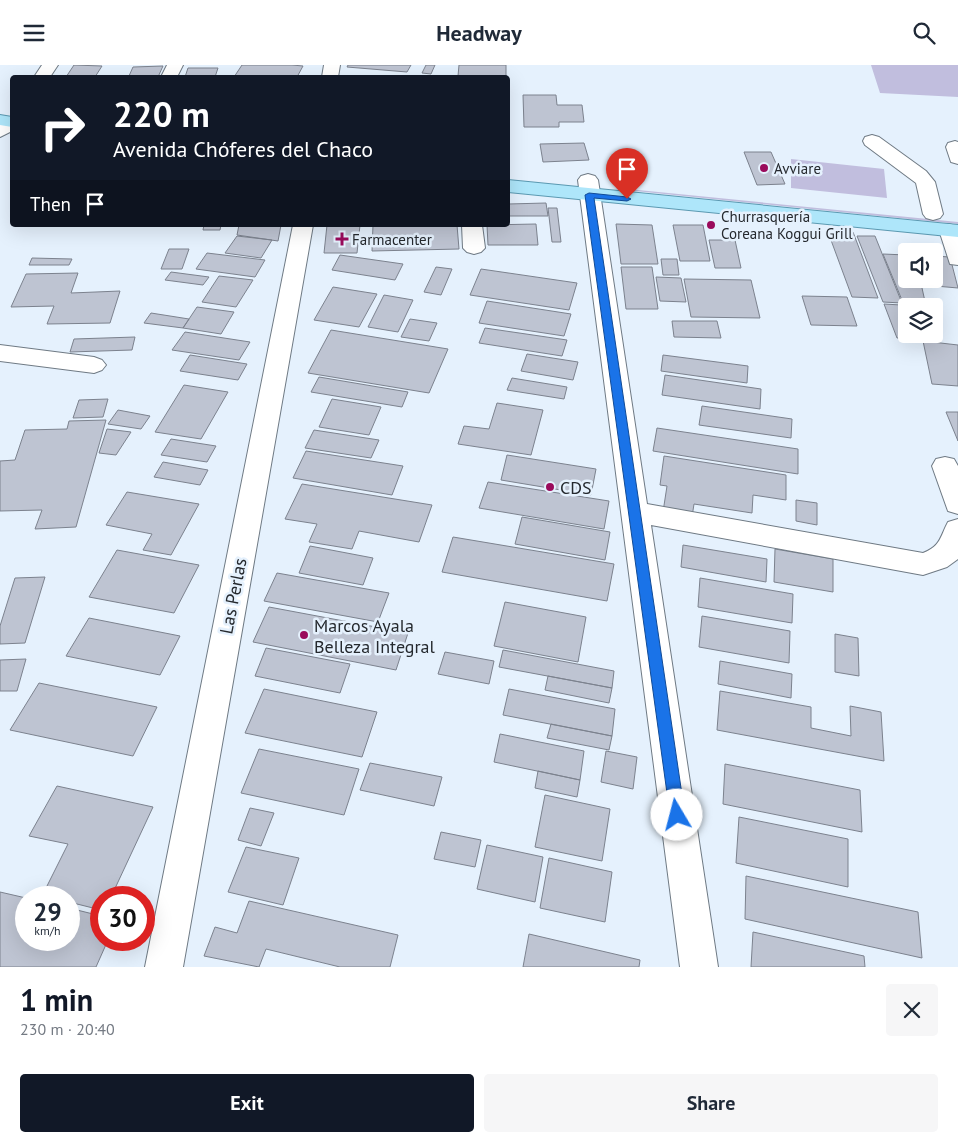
<!DOCTYPE html>
<html lang="en">
<head>
<meta charset="utf-8">
<style>
	:root { --surface:#fff; --page:#f6f6f7; --text:#1f2937; --muted:#747a83; --accent:#111827 }
	body { margin:0; font-family:"PT Sans",sans-serif; background:var(--page); color:var(--text); height:100vh; display:flex; flex-direction:column; font-size:19px; white-space:nowrap }
	* { box-sizing:border-box; margin:0 }
	p { font-size:16px; color:var(--muted) }
	.icon { flex:none; width:28px; height:28px; fill:none; stroke:currentColor; stroke-width:2; stroke-linecap:round; stroke-linejoin:round }
	.map { position:relative; height:902px; overflow:hidden }
	.panel { display:flex; flex-direction:column; background:var(--surface); flex:1 }
	.panel>* { flex:none }
	.hud { position:absolute; left:10px; top:10px; width:500px; height:152px; border-radius:5px; box-shadow:0 5px 20px #0002; background:#111827; color:#fff; overflow:hidden }
	.controls { position:absolute; left:898px; top:178px; display:grid; gap:10px }
	.controls a { display:grid; place-items:center; width:45px; height:45px; border-radius:5px; background:var(--surface); box-shadow:0 5px 20px #0002; font-size:25px }
	.speed { position:absolute; left:15px; top:821px; display:flex; gap:10px; font-size:25px; font-weight:700; text-align:center }
	.speed>* { display:grid; place-content:center; width:65px; height:65px; border-radius:50%; background:var(--surface); box-shadow:0 5px 20px #0002; line-height:1 }
	.speed small { font-size:12px; font-weight:400 }
	.speed .limit { border:8px solid #d22; background:#fff; color:#111 }
	.pin { position:absolute; display:grid; place-items:center; width:42px; height:42px; color:#fff; margin:-51px -21px; border-radius:50% 50% 50% 0; rotate:-45deg; box-shadow:0 0 5px #0007 }
	.pin .icon { rotate:45deg }
	.me { position:absolute; width:55px; margin:-28px; rotate:352deg; stroke-linejoin:round; filter:drop-shadow(0 0 4px #0008) }
	.turn { display:flex; align-items:center; gap:18px; height:105px; padding:0 20px; font-size:22px }
	.turn .icon { width:65px; height:65px; stroke-width:2.5 }
	.turn b { display:block; font-size:35px; line-height:42px }
	.then { display:flex; align-items:center; height:48px; padding:0 20px; background:#0003; gap:10px; font-size:19px }
	.round { display:grid; place-items:center; flex:none; width:52px; height:52px; border-radius:5px; background:var(--page) }
	.headline { display:flex; align-items:center; justify-content:space-between; height:85px; padding:0 20px }
	h1 { font-size:30px; font-weight:800; line-height:38px; color:var(--accent) }
	.button { display:flex; gap:10px; margin-top:auto; padding:10px 20px }
	.button a { flex:1; height:58px; border-radius:5px; background:var(--accent); color:#fff; font-size:20px; font-weight:800; line-height:58px; text-align:center }
	.button a+a { background:var(--page); color:var(--text) }
	header { display:flex; justify-content:space-between; align-items:center; height:65px; padding:0 20px; background:var(--surface); font-size:22px; font-weight:800 }
	.map>svg:first-child { display:block }
	.green { fill:#c1bede }
	.building { fill:#bec4d2; stroke:#7c828e }
	.lines { fill:none; stroke-linecap:round; stroke-linejoin:round }
	.minor-casing { stroke:#6f7a84; stroke-width:2 }
	.major-casing { stroke:#5b99b1; stroke-width:2 }
	.minor { fill:#fff; fill-rule:evenodd }
	.major { fill:#aee6fa; fill-rule:evenodd }
	.route { fill:#1a73e8; stroke:#114b97 }
	.poi-dot { fill:#9a0b5c; stroke:#e5f1fd; stroke-width:2 }
	.labels { text-anchor:middle; dominant-baseline:central; stroke-width:5; stroke-linejoin:round; paint-order:stroke }
	.far-poi-label { font-size:15px; fill:#25292e; stroke:#e5f1fd; text-anchor:start }
	.poi-label { font-size:18px; fill:#25292e; stroke:#e5f1fd; text-anchor:start }
	.street-label { font-size:18px; fill:#25292e; stroke:#e5f1fd }
</style>
</head>
<body>
<header><svg class="icon" aria-label="menu" viewBox="0 0 24 24"><path d="M4 6h16M4 12h16M4 18h16"/></svg>Headway<svg class="icon" aria-label="search" viewBox="0 0 24 24"><circle cx="10" cy="10" r="6"/><path d="M15 15l6 6"/></svg></header>
<div class="map">
<svg width="958" height="902" viewBox="0 0 958 902">
	<rect width="100%" height="100%" fill="#e5f1fd"/>
	<path class="green" d="M871,0H958V32L880,28Z
		M791,94L884,104L887,133L791,123Z
		M618,123L958,157V159L616,124Z"/>
	<path class="building" d="M74,0L102,1L95,12H66Z
		M242,0H292L303,1L297,12H234Z
		M348,0H411L407,7L347,2Z
		M426,0H435L431,9L422,8Z
		M459,0H506V11H458Z
		M163,1L158,12H120L129,11L133,2Z
		M188,3H218L215,12H185Z
		M523,30H556L557,40H582L584,57H559V62H524Z
		M584,78L589,95L543,97L540,79Z
		M744,87H771L785,119L757,120Z
		M546,138L548,151H508V139Z
		M548,143H557L561,177H552Z
		M536,159L538,180H488L487,160Z
		M616,159L652,160L658,199H621Z
		M204,160H221L220,165H203Z
		M239,160H281L278,176L237,170Z
		M327,160H360L357,188H324Z
		M373,160H457L459,184L372,186Z
		M673,160H703L710,196H680Z
		M828,167H853L878,233L852,232Z
		M237,171L272,175L261,193L225,188Z
		M857,171H875L902,238L883,237Z
		M709,175H735L741,203H715Z
		M169,184H189L182,204H161Z
		M207,188L265,195L255,212L196,204Z
		M883,189L906,190V214H920L926,241L904,240Z
		M340,190L403,199L395,215L332,205Z
		M934,191L950,192L958,223L924,220L922,214H934Z
		M32,193L72,194L69,200H29Z
		M661,194H677L679,210H663Z
		M436,202L452,204L441,230L424,227Z
		M621,202H652L658,244H626Z
		M481,204L577,218L569,245L470,230Z
		M171,207L209,212L203,220L165,215Z
		M78,208L71,228L120,226L110,258L47,259L54,241L11,242L26,209Z
		M219,211L253,215L236,242L202,237Z
		M656,212L681,213L686,237L660,236Z
		M684,214L751,215L760,253L691,252Z
		M333,222L377,229L359,262L314,255Z
		M384,230L413,235L398,267L368,262Z
		M802,231L847,232L857,261L811,260Z
		M487,236L571,249L564,271L479,258Z
		M884,239L901,240L906,254V269H912L914,273H897Z
		M197,242L234,247L221,269L183,263Z
		M151,248L189,254L183,263L144,258Z
		M410,254L437,258L429,276L401,272Z
		M672,256H717L721,273L674,272Z
		M485,263L567,275L562,291L479,278Z
		M331,265L448,284L429,328L308,308Z
		M185,267L250,277L239,295L172,285Z
		M135,272L132,285L70,287L74,274Z
		M923,276L958,280V321L932,319Z
		M527,289L578,297L573,315L521,306Z
		M190,290L247,299L238,315L180,306Z
		M663,290L748,301L747,318L661,306Z
		M665,310L761,324L760,344L662,330Z
		M319,312L408,327L402,342L311,327Z
		M512,313L567,322L564,334L507,325Z
		M184,320L228,327L201,374L155,367Z
		M108,334L103,352L73,353L79,335Z
		M332,334L381,342L369,370L319,362Z
		M497,338L543,345L531,390L458,379L464,361L489,364Z
		M702,341L792,354L791,373L699,360Z
		M118,345L150,351L141,364L108,359Z
		M946,347H958V376Z
		M106,355L76,462L35,464L42,445L0,446V396L15,395L25,365L67,364L69,356Z
		M657,363L798,384V409L653,386Z
		M107,364L131,367L116,390L99,388Z
		M314,365L379,375L371,393L305,383Z
		M171,374L216,381L207,397L161,390Z
		M306,386L403,401L392,430L293,413Z
		M507,390L596,404L591,430L501,415Z
		M664,391L786,410V435L753,430L752,448L694,439L692,452L663,447L667,421L660,420Z
		M163,397L208,405L200,420L154,412Z
		M488,417L609,436L604,464L479,443Z
		M302,419L432,440L419,477L359,466L352,484L309,477L317,459L285,454Z
		M127,427L199,439L171,490L143,485L152,469L106,460Z
		M796,435L817,438V460L796,456Z
		M522,452L610,467L605,495L515,479Z
		M453,472L614,499L607,536L442,507Z
		M683,480L767,494L766,517L681,502Z
		M310,481L373,493L363,520L299,508Z
		M775,484L833,494V527L774,517Z
		M117,485L199,500L174,548L89,532Z
		M277,508L389,528L378,557L264,536Z
		M45,512L25,578L0,579V561L15,513Z
		M700,513L793,529L792,558L698,542Z
		M505,537L586,552L578,597L494,581Z
		M269,542L408,568L396,605L253,577Z
		M702,551L790,566L789,598L699,582Z
		M89,553L180,571L160,610L66,591Z
		M835,569L858,573L859,611L835,607Z
		M266,583L350,599L340,628L255,611Z
		M503,585L614,606L612,623L499,602Z
		M445,587L494,596L489,619L438,609Z
		M26,594L17,626H0V595Z
		M720,596L792,609L791,633L718,619Z
		M548,611L612,623L609,638L545,625Z
		M39,618L157,642L133,691L10,665Z
		M264,624L377,647L362,692L245,668Z
		M509,624L615,644L612,671L503,650Z
		M720,626L811,642V663L851,671L850,641L881,647L884,696L717,665Z
		M551,659L612,671L609,685L547,673Z
		M500,669L584,686L580,715L494,697Z
		M259,684L359,704L344,750L241,728Z
		M606,686L637,692L633,724L601,717Z
		M370,698L442,712L434,741L360,725Z
		M725,699L860,725L862,767L723,739Z
		M538,706L580,715L577,732L535,723Z
		M57,721L153,742L111,832H101V845L69,837V832L42,831L68,779L29,771Z
		M545,730L610,744L602,796L535,782Z
		M250,743L274,748L261,781L238,775Z
		M739,752L848,774V822L736,798Z
		M441,767L481,775L475,802L434,794Z
		M487,780L543,792L535,837L477,824Z
		M246,782L299,793L283,840L228,827Z
		M549,793L612,807L605,857L540,843Z
		M746,811L918,847L922,893L745,854Z
		M0,827L26,833V875H69V843L101,851V875H108L96,902H0Z
		M249,836L398,870L390,902H340L266,884L259,902L204,891L215,862L237,868Z
		M753,867L864,891L865,902H751Z
		M529,869L640,895L639,902H523Z"/>
	<g class="lines">
		<g class="minor-casing">
			<path id="minor" d="M42,0H58L50,12H34Z
				M167,0H183L177,12H161Z
				M324,0H340L338,12H322Z
				M12,53V66L0,72V58Z
				M872,70L879,72L926,106L935,117L943,149L940,153L933,155L926,153L923,149L916,118L865,80L863,76L865,72Z
				M955,76L958,77V99L951,97L946,82L948,78Z
				M588,109L595,111L598,115L647,439L923,488C941,481 940,472 948,457L958,454V494L947,502L923,510L651,460L718,902H680L578,115L581,111Z
				M949,159L956,161L958,163V200L950,199L939,165L942,161Z
				M293,160H313L183,902H145Z
				M462,160H482L485,183L481,187L474,189L467,187L463,183Z
				M0,280L94,292L102,295L106,300L102,305L94,308L0,296Z
				M945,392L954,394L958,401V449L948,446L932,401L936,394Z"/>
		</g>
		<g class="major-casing">
			<path id="major" d="M0,50L12,52V62L0,60Z
				M508,115L958,160V172L508,127Z"/>
		</g>
		<use href="#minor" class="minor"/>
		<use href="#major" class="major"/>
	</g>
	<path class="route" d="M589,128L627,132L631,134L627,136L594,133L685,750L682,755L677,757L672,755L670,750L585,130Z"/>
	<g class="poi-dot">
		<circle cx="764" cy="103" r="5"/>
		<circle cx="711" cy="160" r="5"/>
		<path d="M339.5 166.5h5v5h5v5h-5v5h-5v-5h-5v-5h5z"/>
		<circle cx="550" cy="422" r="5"/>
		<circle cx="304" cy="570" r="5"/>
	</g>
	<g class="labels">
		<g class="far-poi-label">
			<text x="774" y="103">Avviare</text>
			<text x="721" y="151">Churrasquería<tspan x="721" dy="17">Coreana Koggui Grill</tspan></text>
			<text x="352" y="174">Farmacenter</text>
		</g>
		<g class="poi-label">
			<text x="560" y="422">CDS</text>
			<text x="314" y="560">Marcos Ayala<tspan x="314" dy="21">Belleza Integral</tspan></text>
		</g>
		<g class="street-label">
			<text transform="translate(233 531) rotate(-79)">Las Perlas</text>
		</g>
	</g>
</svg>
<div class="controls">
<a><svg class="icon" aria-label="sound" viewBox="0 0 24 24"><path d="M4 9h4l5-4v14l-5-4H4zM17 9q2 3 0 6"/></svg></a>
<a><svg class="icon" aria-label="layers" viewBox="0 0 24 24"><path d="M12 4l9 5-9 5-9-5zM3 14l9 5 9-5"/></svg></a>
</div>
<div class="speed"><div>29<small>km/h</small></div><div class="limit">30</div></div>
<div class="pin" style="left:627px;top:134px;background:#d93025"><svg class="icon" aria-label="arrive" viewBox="0 0 24 24"><path d="M6 21V4h12l-3 4 3 4H6"/></svg></div>
<svg class="me" style="left:677px;top:750px" viewBox="-20 -20 40 40"><circle r="19" fill="#fff"/><path d="M0-13L10 11 0 6-10 11z" fill="#1a73e8"/></svg>
<div class="hud">
<div class="turn"><svg class="icon" aria-label="right" viewBox="0 0 24 24"><path d="M7 20v-9h11M14 6l5 5-5 5"/></svg><div><b>220 m</b>Avenida Chóferes del Chaco</div></div>
<div class="then">Then<svg class="icon" aria-label="arrive" viewBox="0 0 24 24"><path d="M6 21V4h12l-3 4 3 4H6"/></svg></div>
</div>
</div>
<section class="panel">
<div class="headline"><div><h1>1 min</h1><p>230 m · 20:40</p></div><a class="round"><svg class="icon" aria-label="close" viewBox="0 0 24 24"><path d="M6 6l12 12M18 6L6 18"/></svg></a></div>
<div class="button"><a>Exit</a><a>Share</a></div>
</section>
</body>
</html>
